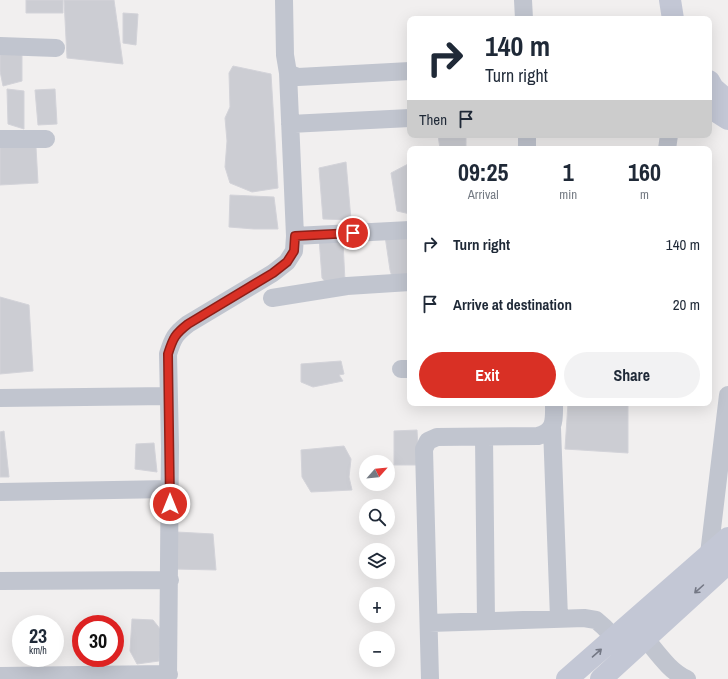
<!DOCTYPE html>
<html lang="en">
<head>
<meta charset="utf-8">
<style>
	:root { --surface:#fff; --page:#f2f2f3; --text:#1f2937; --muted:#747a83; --accent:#d93025 }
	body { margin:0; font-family:"Archivo Narrow",sans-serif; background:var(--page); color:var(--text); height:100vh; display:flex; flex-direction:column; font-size:15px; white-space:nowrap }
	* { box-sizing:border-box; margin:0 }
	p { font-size:13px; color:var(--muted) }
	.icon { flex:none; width:22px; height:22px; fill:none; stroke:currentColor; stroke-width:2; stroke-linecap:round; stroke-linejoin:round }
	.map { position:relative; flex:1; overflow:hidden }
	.side { position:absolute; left:407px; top:146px; width:305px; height:260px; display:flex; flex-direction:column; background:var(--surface); border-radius:8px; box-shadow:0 4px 16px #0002 }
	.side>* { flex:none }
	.banner { position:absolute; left:407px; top:16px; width:305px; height:122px; border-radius:8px; box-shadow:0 4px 16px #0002; background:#fff; color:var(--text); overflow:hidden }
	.needle { width:26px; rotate:63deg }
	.controls { position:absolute; left:359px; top:455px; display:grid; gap:8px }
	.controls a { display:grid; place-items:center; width:36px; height:36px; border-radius:50%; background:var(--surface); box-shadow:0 4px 16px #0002; font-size:20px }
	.speed { position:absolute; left:12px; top:615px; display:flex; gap:8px; font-size:20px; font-weight:700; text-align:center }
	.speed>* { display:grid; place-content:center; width:52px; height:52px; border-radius:50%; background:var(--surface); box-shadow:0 4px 16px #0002; line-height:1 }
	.speed small { font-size:10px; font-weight:400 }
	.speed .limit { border:6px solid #d22; background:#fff; color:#111 }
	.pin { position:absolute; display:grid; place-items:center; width:34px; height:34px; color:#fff; margin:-17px; border:2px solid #fff; border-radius:50%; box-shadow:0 1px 4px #0007 }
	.me { position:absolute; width:44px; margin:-22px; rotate:0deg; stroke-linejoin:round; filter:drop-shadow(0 0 3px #0008) }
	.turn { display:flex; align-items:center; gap:14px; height:84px; padding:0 12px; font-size:18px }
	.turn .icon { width:52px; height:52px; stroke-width:2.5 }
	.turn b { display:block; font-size:28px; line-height:34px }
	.then { display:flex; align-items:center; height:38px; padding:0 12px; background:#0003; gap:8px; font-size:15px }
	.eta { display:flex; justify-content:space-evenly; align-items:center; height:68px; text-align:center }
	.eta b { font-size:24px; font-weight:700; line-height:28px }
	.primary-button { display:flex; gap:8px; margin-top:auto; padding:8px 12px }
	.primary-button a { flex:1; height:46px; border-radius:24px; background:var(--accent); color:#fff; font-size:16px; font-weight:700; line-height:46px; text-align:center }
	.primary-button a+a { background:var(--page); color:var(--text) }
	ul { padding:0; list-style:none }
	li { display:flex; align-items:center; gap:12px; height:60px; padding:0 12px }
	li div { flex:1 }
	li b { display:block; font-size:15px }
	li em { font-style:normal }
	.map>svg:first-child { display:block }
	.building { fill:#cccdd3; stroke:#d3d3d9 }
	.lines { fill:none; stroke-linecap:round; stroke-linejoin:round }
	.street { stroke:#c1c5cf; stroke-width:18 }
	.secondary { stroke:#c3c7d5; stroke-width:22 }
	.oneway { stroke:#747885 }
	.route-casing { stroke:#8d1f18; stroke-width:10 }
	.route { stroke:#d93025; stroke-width:7 }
</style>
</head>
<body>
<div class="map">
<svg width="728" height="679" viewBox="0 0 728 679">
	<rect width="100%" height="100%" fill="#f1efef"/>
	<path class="building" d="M26,0H63V13H26Z
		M64,0H114L123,64L67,58Z
		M123,13L138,14L136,45L123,43Z
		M0,52L22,55V81L3,86L0,71Z
		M233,66L271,74L278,188L252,192L230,183L225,167L227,141L225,118L230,107L229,73Z
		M7,89L24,91V129L8,124Z
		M55,89L57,124L38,125L35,90Z
		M438,135H466V149H440Z
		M0,147H36L38,183L0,185Z
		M346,162L351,220L323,219L319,168Z
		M410,163V214L397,211L391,173Z
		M230,195L274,197L278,229H254L229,227Z
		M410,234V279L393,280L390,270L385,236Z
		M319,238L343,242L345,281L329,286L322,278Z
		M0,297L29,305L33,371L0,374Z
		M341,361L344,374L339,375L343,381L313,387L301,382V364Z
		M568,403H628V453L565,449Z
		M417,430L419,465H394V431Z
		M4,431L9,477H0V432Z
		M154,443L157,472L135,469L136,444Z
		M344,446L351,459L349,477L352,490L311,492L302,477L301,450Z
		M177,532L213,534L216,570L175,569Z
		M132,619L153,620L161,630L159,661L137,664L130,651Z"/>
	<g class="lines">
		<path class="street" d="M284,0L285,55L288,73L298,77L410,71
			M523,0L524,19
			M0,46L56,48
			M290,124L410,118
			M527,135V149
			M0,139H46
			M667,149L669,135
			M295,236L410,230
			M272,298L347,286L410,282
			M401,369H410
			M0,398L169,396
			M552,428L559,618
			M484,437L486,621
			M0,492L170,489
			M709,554L728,395
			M0,581L170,580
			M429,623L584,618L596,620L604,627L623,647
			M645,638C657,652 670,672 687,679
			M0,676L169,674
			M168,679L170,446L168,354C173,338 175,334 188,324L273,273L287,262L294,251L295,236L288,73
			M430,679L424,449L428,441L437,437L538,436C556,431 554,419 554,403"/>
		<path class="secondary" d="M670,0L673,19
			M709,81L713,88L728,101
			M709,102L717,112L728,119
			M567,679L728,538
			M601,679L728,563"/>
	</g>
	<defs><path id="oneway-shaft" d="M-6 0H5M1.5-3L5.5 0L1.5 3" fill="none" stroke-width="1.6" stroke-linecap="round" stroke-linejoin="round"/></defs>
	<g class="oneway">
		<use href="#oneway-shaft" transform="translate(699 589) rotate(138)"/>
		<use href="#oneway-shaft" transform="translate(597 653) rotate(-41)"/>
	</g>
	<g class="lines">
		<g class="route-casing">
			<path id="route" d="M170,504L168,354C173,338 175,334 188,324L273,273L287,262L294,251L295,236L353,233"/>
		</g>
		<use href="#route" class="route"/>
	</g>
</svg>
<div class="controls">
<a><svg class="needle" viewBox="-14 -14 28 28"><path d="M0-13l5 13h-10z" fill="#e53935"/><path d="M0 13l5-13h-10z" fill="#747a83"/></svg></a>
<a><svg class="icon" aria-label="search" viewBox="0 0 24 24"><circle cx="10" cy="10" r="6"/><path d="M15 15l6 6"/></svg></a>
<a><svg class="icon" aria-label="layers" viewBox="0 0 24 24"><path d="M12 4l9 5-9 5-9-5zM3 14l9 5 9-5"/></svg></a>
<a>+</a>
<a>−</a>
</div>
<div class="speed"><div>23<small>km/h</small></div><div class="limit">30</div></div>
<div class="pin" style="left:353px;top:233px;background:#d93025"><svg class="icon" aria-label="arrive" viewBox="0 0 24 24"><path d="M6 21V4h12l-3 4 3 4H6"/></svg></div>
<svg class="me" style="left:170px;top:504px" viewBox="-20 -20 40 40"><circle r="17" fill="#d93025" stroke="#fff" stroke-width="3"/><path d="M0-11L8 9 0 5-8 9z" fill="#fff"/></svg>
<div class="banner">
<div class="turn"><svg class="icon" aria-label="right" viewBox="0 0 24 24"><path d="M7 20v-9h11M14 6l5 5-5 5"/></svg><div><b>140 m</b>Turn right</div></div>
<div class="then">Then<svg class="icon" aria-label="arrive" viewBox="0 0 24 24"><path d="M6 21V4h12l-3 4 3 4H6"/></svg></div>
</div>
<section class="side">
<div class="eta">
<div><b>09:25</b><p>Arrival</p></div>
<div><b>1</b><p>min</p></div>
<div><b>160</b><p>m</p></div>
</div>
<ul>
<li><svg class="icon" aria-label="right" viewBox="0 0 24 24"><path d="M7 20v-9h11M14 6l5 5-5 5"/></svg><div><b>Turn right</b></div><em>140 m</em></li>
<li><svg class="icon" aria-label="arrive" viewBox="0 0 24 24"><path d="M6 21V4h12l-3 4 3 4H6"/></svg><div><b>Arrive at destination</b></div><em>20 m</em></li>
</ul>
<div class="primary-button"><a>Exit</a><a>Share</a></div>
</section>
</div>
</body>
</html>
